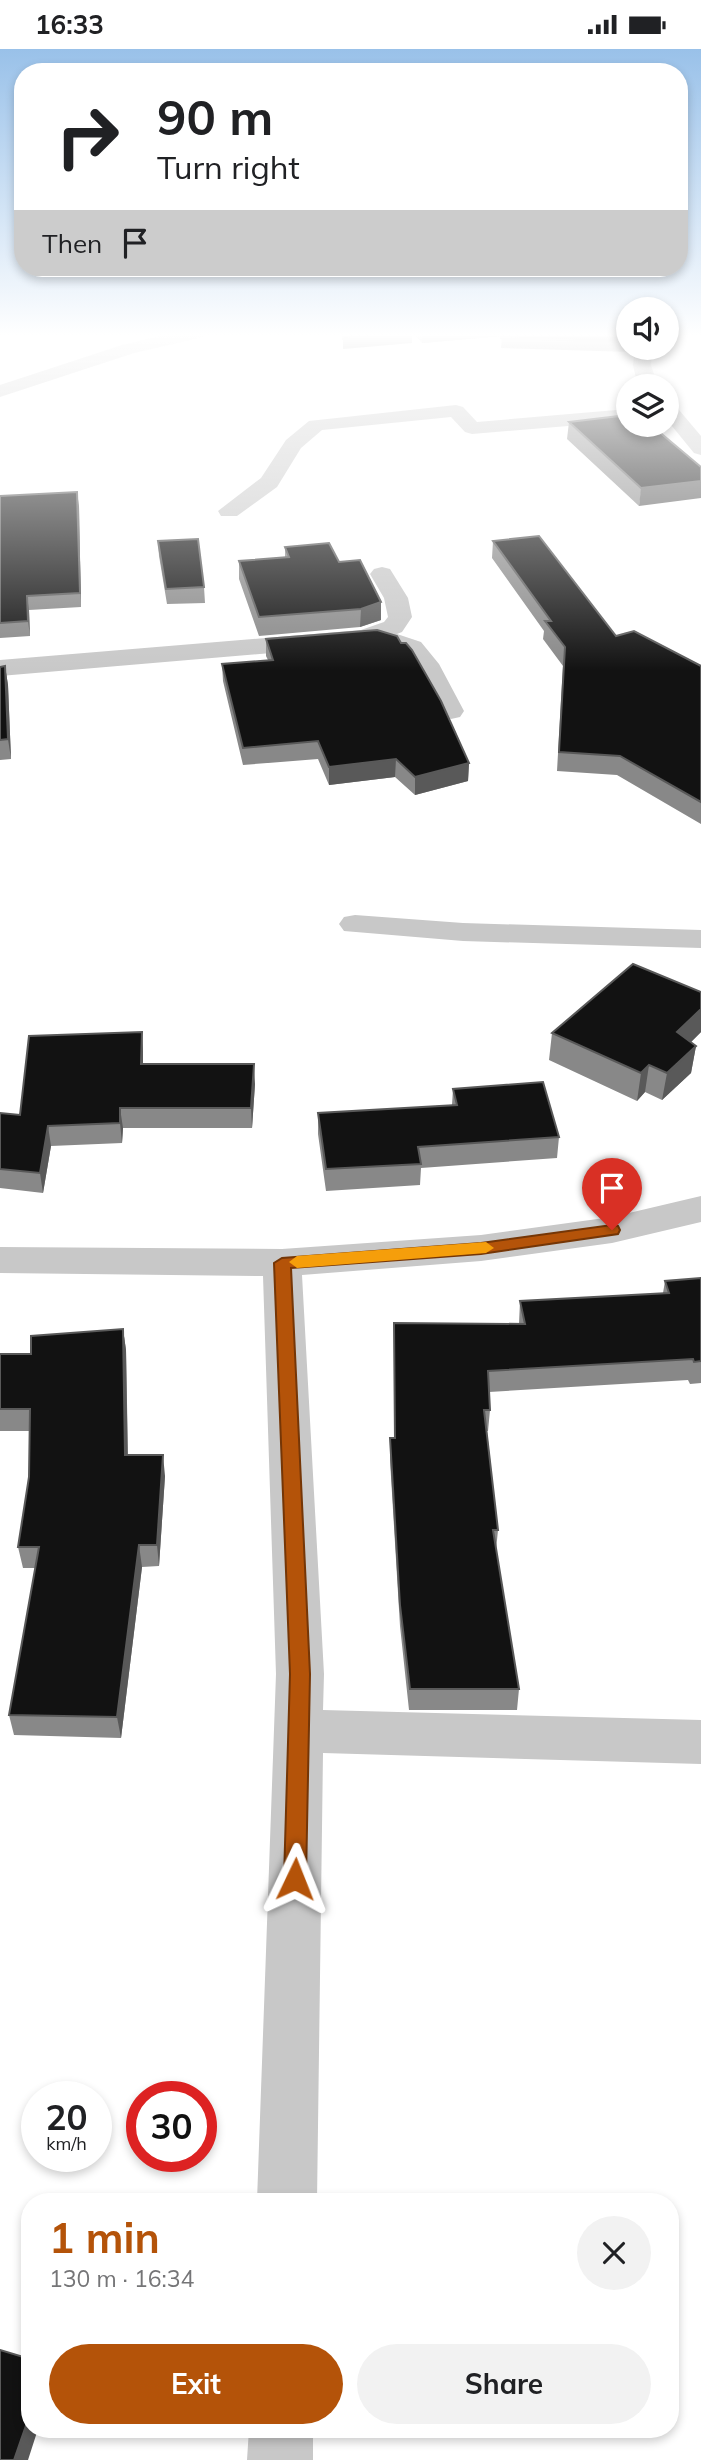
<!DOCTYPE html>
<html lang="en">
<head>
<meta charset="utf-8">
<style>
	:root { --surface:#fff; --page:#f2f2f2; --text:#202124; --muted:#757577; --accent:#b45309 }
	body { margin:0; font-family:Mulish,sans-serif; background:var(--page); color:var(--text); height:100vh; display:flex; flex-direction:column; font-size:26px; white-space:nowrap }
	* { box-sizing:border-box; margin:0 }
	p { font-size:23px; color:var(--muted) }
	.icon { flex:none; width:38px; height:38px; fill:none; stroke:currentColor; stroke-width:2; stroke-linecap:round; stroke-linejoin:round }
	.map { position:relative; flex:1; overflow:hidden }
	.panel { position:absolute; left:21px; top:2144px; width:658px; height:245px; display:flex; flex-direction:column; background:var(--surface); border-radius:28px; box-shadow:0 4px 10px #0003 }
	.panel>* { flex:none }
	.hud { position:absolute; left:14px; top:14px; width:674px; height:214px; border-radius:28px; box-shadow:0 4px 10px #0003; background:#fff; color:var(--text); overflow:hidden }
	.buttons { position:absolute; left:616px; top:248px; display:grid; gap:14px }
	.buttons a { display:grid; place-items:center; width:63px; height:63px; border-radius:50%; background:var(--surface); box-shadow:0 4px 10px #0003; font-size:35px }
	.speed { position:absolute; left:21px; top:2032px; display:flex; gap:14px; font-size:35px; font-weight:700; text-align:center }
	.speed>* { display:grid; place-content:center; width:91px; height:91px; border-radius:50%; background:var(--surface); box-shadow:0 4px 10px #0003; line-height:1 }
	.speed small { font-size:18px; font-weight:400 }
	.speed .limit { border:10px solid #d22; background:#fff; color:#111 }
	.pin { position:absolute; display:grid; place-items:center; width:60px; height:60px; color:#fff; margin:-72px -30px; border-radius:50% 50% 50% 0; rotate:-45deg; box-shadow:0 0 7px #0007 }
	.pin .icon { rotate:45deg }
	.me { position:absolute; width:77px; margin:-38px; rotate:2deg; stroke-linejoin:round; filter:drop-shadow(0 0 5px #0008) }
	.turn { display:flex; align-items:center; gap:24px; height:147px; padding:0 28px; font-size:32px }
	.turn .icon { width:91px; height:91px; stroke-width:2.5 }
	.turn b { display:block; font-size:49px; line-height:60px }
	.then { display:flex; align-items:center; height:66px; padding:0 28px; background:#0003; gap:14px; font-size:26px }
	.round { display:grid; place-items:center; flex:none; width:74px; height:74px; border-radius:37px; background:var(--page) }
	.summary { display:flex; align-items:center; justify-content:space-between; height:119px; padding:0 28px }
	h1 { font-size:42px; font-weight:700; line-height:52px; color:var(--accent) }
	.button { display:flex; gap:14px; margin-top:auto; padding:14px 28px }
	.button a { flex:1; height:80px; border-radius:42px; background:var(--accent); color:#fff; font-size:28px; font-weight:700; line-height:80px; text-align:center }
	.button a+a { background:var(--page); color:var(--text) }
	.status { display:flex; justify-content:space-between; align-items:center; height:49px; padding:0 35px; background:var(--surface); direction:ltr }
	.status svg { height:19px; fill:currentColor }
	.map>svg:first-child { display:block }
	.lines { fill:none; stroke-linecap:round; stroke-linejoin:round }
	.street { fill:#c8c8c8; fill-rule:evenodd }
	.wall { fill:#888 }
	.shaded-wall { fill:#595959 }
	.building { fill:#121212; stroke:#595959; stroke-width:2 }
	.route { fill:#b45309; stroke:#753606; stroke-width:2 }
	.slow { fill:#f59e0b }
</style>
</head>
<body>
<div class="status"><b>16:33</b><svg viewBox="0 0 49 12"><path d="M0 12V9h3v3zM5 12V6h3v6zM10 12V3h3v9zM15 12V0h3v12zM26 1h20v11H26zM47 4h2v5h-2z"/></svg></div>
<div class="map">
<svg width="701" height="2411" viewBox="0 0 701 2411">
	<rect width="100%" height="100%" fill="#fff"/>
	<g class="lines">
		<path class="street" d="M172,284H207L204,288L134,304L0,348V336L122,296Z
			M635,299H653L651,316L658,338H638L633,316Z
			M667,353L674,355L701,387V406L694,404L667,371Z
			M456,356L463,358L477,373L628,360V372L472,385L465,383L451,368L322,381L301,399L277,438L237,467H221L218,462L261,429L286,391L309,372Z
			M382,518L390,520L408,549L412,568L402,583L397,585L421,593L439,615L464,662L460,668L451,670L442,668L414,617L403,603L377,595L0,627V611L361,581L384,573L388,568L384,549L370,525L374,520Z
			M355,866L463,874L701,881V899L463,892L344,882L339,875L344,868Z
			M701,1147V1173L612,1194L481,1212L302,1226L324,1625L323,1661L701,1671V1715L323,1704L317,2152H257L276,1625L263,1227L0,1224V1198L282,1200L481,1186L612,1168Z
			M249,2380H313V2411H247Z"/>
	</g>
	<path class="wall" d="M413,284H628V299H633L632,303L501,299L502,287L422,294Z
		M569,373L651,376L639,457L567,390Z
		M0,447L79,457L81,558L29,561L30,587L0,589Z
		M158,492L204,538L205,554L167,555L159,507Z
		M493,492L616,587L701,617V775L617,726L557,722L563,617L543,590L544,582L492,509Z
		M285,498L339,513L381,571L360,578L259,587L239,530V512L285,509Z
		M266,590L469,714L468,732L415,746L395,728L329,736L318,710L243,716L223,632L222,615L268,611L266,607Z
		M5,617L8,636L11,710L0,711V618Z
		M142,983L143,1003V1015L255,1035L252,1079H123L122,1094L51,1097L43,1144L0,1139V1064L20,1066Z
		M701,983L691,993L696,997L691,1024L662,1051L645,1043L637,1052L549,1011L552,984Z
		M453,1040L559,1088L557,1109L421,1119L420,1136L326,1142L318,1085V1064L452,1056Z
		M701,1229V1334L690,1335L688,1331L489,1343L490,1361L488,1382H487L498,1481L496,1501L519,1640L517,1661H409L400,1577L390,1411V1389H394V1274L519,1275L520,1252L663,1244L665,1232Z
		M123,1280L126,1301L128,1406L165,1427L159,1517L142,1518L121,1689L14,1686L9,1666L35,1519H23L18,1498L29,1428V1382H0V1305H31Z"/>
	<path class="shaded-wall" d="M423,284H503V287L422,294Z
		M412,285V294L343,300V290Z
		M701,432V449L639,457L641,439Z
		M77,443L79,457L81,558L80,544Z
		M27,547L29,561L30,587L28,572Z
		M381,553V571L360,578L361,560Z
		M5,617L8,636L11,710L8,690Z
		M396,710L395,728L329,736V718Z
		M469,714L468,732L415,746V728Z
		M701,960V983L673,1011L677,983Z
		M142,983L143,1003V1035L141,1015Z
		M696,997L691,1024L662,1051L667,1024Z
		M254,1015L255,1035L252,1079L251,1059Z
		M649,1016L645,1043L637,1052L641,1024Z
		M120,1059L123,1079L122,1094L120,1074Z
		M48,1077L51,1097L43,1144L40,1124Z
		M123,1280L126,1301L128,1428L125,1406Z
		M163,1406L165,1427L159,1517L157,1496Z
		M139,1496L142,1518L121,1689L117,1668Z
		M30,2365V2380H38L28,2411H14Z"/>
	<path class="building" d="M343,284H412V285L343,290Z
		M502,284H628V293L501,289Z
		M628,366V376H651L701,418V432L641,439L569,373Z
		M77,443L80,544L27,547L28,572L0,574V447Z
		M539,487L616,587L634,582L701,617V753L620,707L559,703L565,598L545,572H551L493,492Z
		M198,490L204,538L166,540L158,492Z
		M329,494L339,513L360,511L381,553L361,560L259,568L239,512L289,508L285,498Z
		M377,581L397,587L401,594H406L412,601L441,652L469,714L415,728L396,710L329,718L318,692L243,699L222,615L273,611L266,590Z
		M5,617L8,690L0,691V618Z
		M633,915L701,943V960L677,983L696,997L667,1024L649,1016L641,1024L552,984Z
		M142,983L141,1015H254L251,1059H120V1074L48,1077L40,1124L0,1120V1064L20,1066L29,987Z
		M543,1033L559,1088L418,1098L421,1115L326,1120L318,1064L457,1056L453,1040Z
		M701,1229V1312L694,1313L693,1310L488,1322L490,1361H484L498,1481H493L519,1640H410L400,1556L390,1389H395L394,1274L525,1275L520,1252L669,1244L665,1232Z
		M123,1280L125,1406H163L157,1496H139L117,1668L9,1666L39,1498H18L29,1428L30,1360H0V1305H31V1287Z
		M0,2301L30,2310V2365L14,2411H0Z"/>
	<linearGradient id="sky" x2="0" y2="1"><stop stop-color="#99c1e9"/><stop offset="0.46" stop-color="#fff"/><stop offset="1" stop-color="#fff" stop-opacity="0"/></linearGradient>
	<rect width="701" height="622" fill="url(#sky)"/>
	<path class="route" d="M612,1176L618,1177L620,1181L618,1185L481,1205L291,1219L310,1625L306,1830L303,1838L295,1841L287,1838L284,1830L290,1625L274,1214L282,1209L481,1194Z"/>
	<path class="slow" d="M486,1193L494,1199L486,1204L297,1219L289,1213L297,1207Z"/>
</svg>
<div class="buttons">
<a><svg class="icon" aria-label="sound" viewBox="0 0 24 24"><path d="M4 9h4l5-4v14l-5-4H4zM17 9q2 3 0 6"/></svg></a>
<a><svg class="icon" aria-label="layers" viewBox="0 0 24 24"><path d="M12 4l9 5-9 5-9-5zM3 14l9 5 9-5"/></svg></a>
</div>
<div class="speed"><div>20<small>km/h</small></div><div class="limit">30</div></div>
<div class="pin" style="left:612px;top:1181px;background:#d93025"><svg class="icon" aria-label="arrive" viewBox="0 0 24 24"><path d="M6 21V4h12l-3 4 3 4H6"/></svg></div>
<svg class="me" style="left:295px;top:1830px" viewBox="-20 -20 40 40"><path d="M0-17L14 15 0 8-14 15z" fill="#b45309" stroke="#fff" stroke-width="4"/></svg>
<div class="hud">
<div class="turn"><svg class="icon" aria-label="right" viewBox="0 0 24 24"><path d="M7 20v-9h11M14 6l5 5-5 5"/></svg><div><b>90 m</b>Turn right</div></div>
<div class="then">Then<svg class="icon" aria-label="arrive" viewBox="0 0 24 24"><path d="M6 21V4h12l-3 4 3 4H6"/></svg></div>
</div>
<section class="panel">
<div class="summary"><div><h1>1 min</h1><p>130 m · 16:34</p></div><a class="round"><svg class="icon" aria-label="close" viewBox="0 0 24 24"><path d="M6 6l12 12M18 6L6 18"/></svg></a></div>
<div class="button"><a>Exit</a><a>Share</a></div>
</section>
</div>
</body>
</html>
